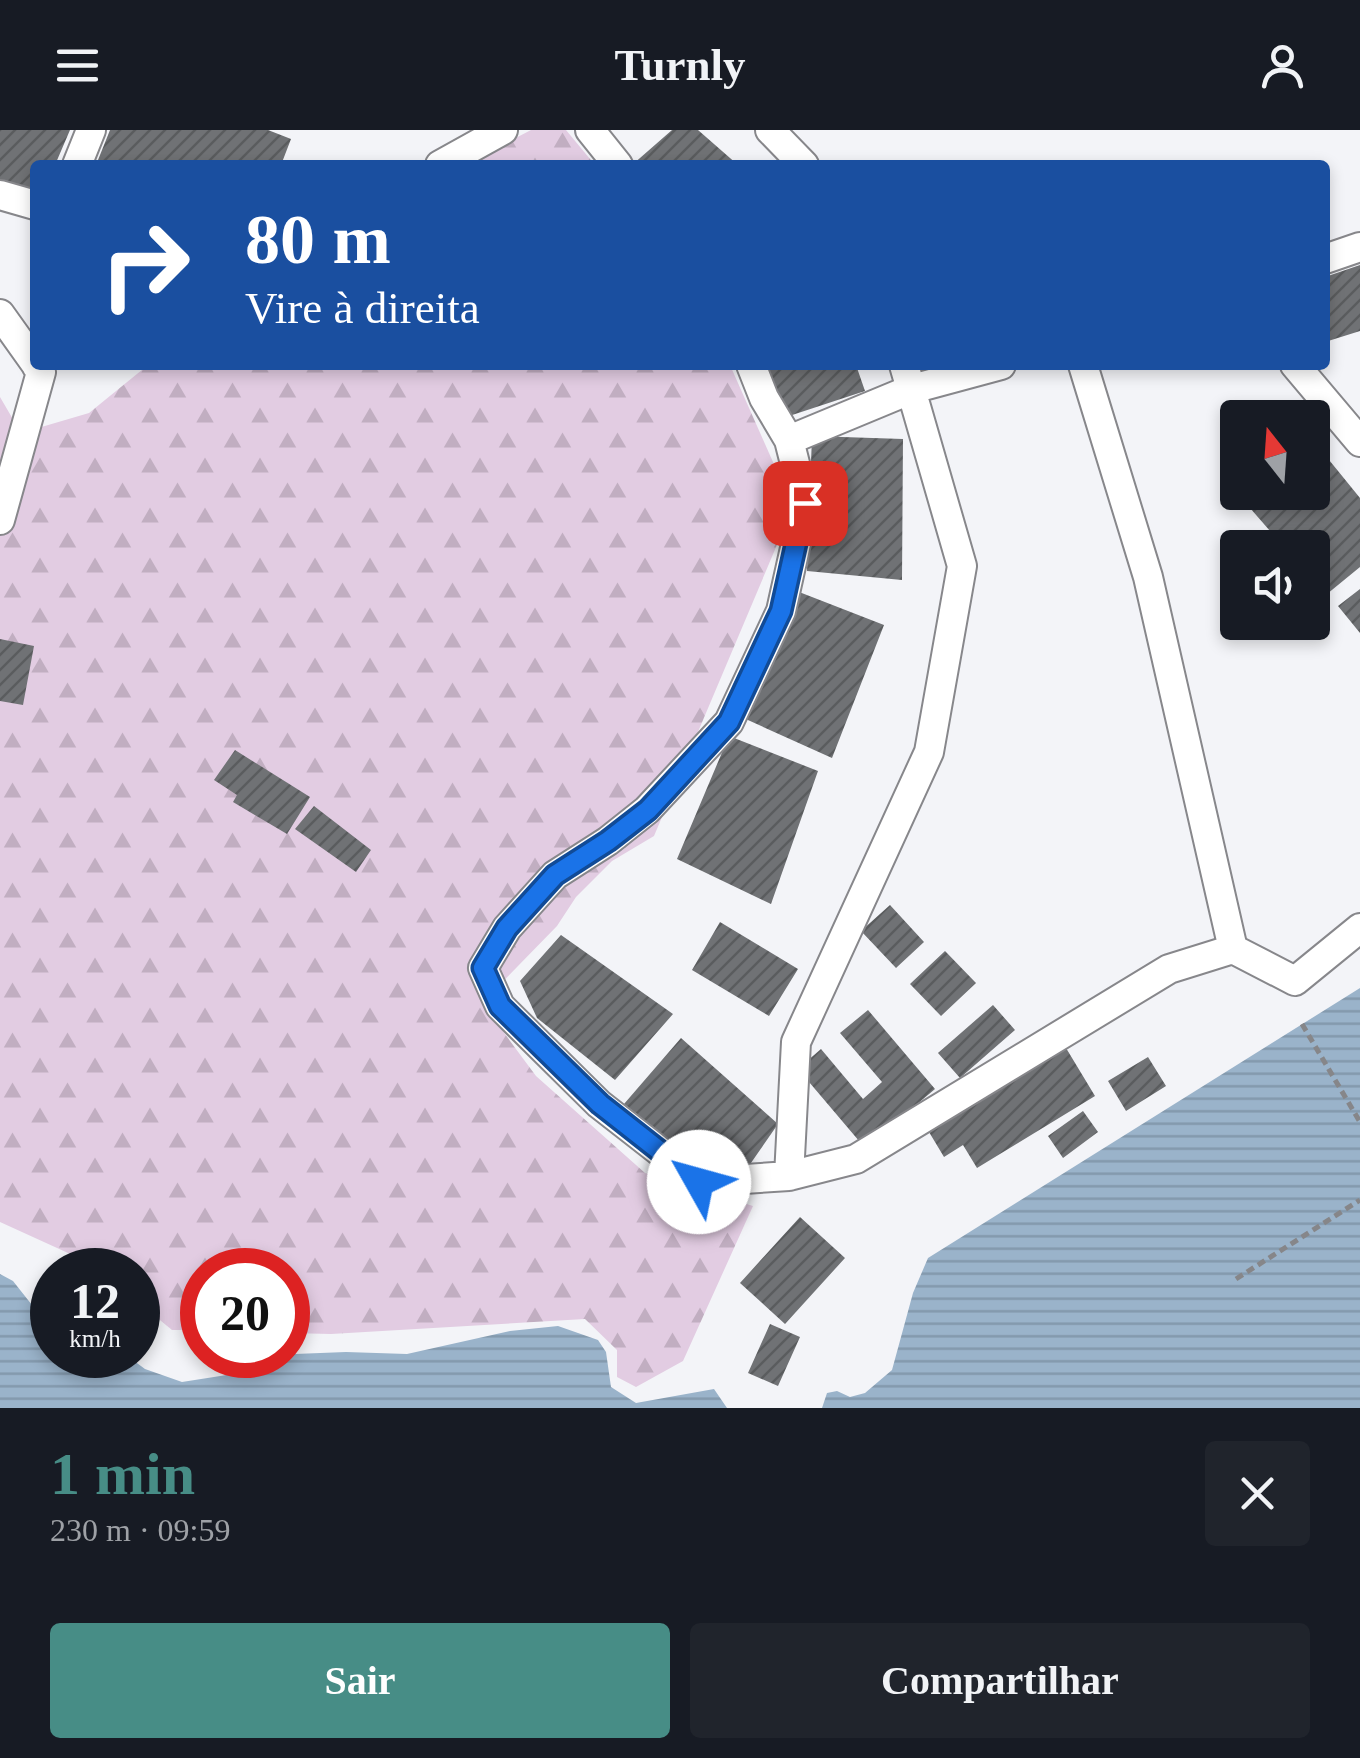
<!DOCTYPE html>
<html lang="pt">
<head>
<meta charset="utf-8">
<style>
	:root { --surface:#171b24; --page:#20242c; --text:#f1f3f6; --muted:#9ea1a6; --accent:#478d86 }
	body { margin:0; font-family:Georgia,serif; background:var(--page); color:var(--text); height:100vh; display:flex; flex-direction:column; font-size:38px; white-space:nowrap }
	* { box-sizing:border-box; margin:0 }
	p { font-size:32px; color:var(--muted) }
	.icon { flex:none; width:55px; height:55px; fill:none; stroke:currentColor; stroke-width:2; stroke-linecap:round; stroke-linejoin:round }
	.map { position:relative; height:1278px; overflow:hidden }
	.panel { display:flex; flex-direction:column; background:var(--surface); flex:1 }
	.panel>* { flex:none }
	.hud { position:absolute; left:30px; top:30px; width:1300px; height:210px; border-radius:10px; box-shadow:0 5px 15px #0003; background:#1a4fa0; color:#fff; overflow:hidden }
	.needle { width:65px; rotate:343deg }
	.controls { position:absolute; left:1220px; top:270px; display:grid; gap:20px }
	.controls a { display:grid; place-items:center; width:110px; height:110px; border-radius:10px; background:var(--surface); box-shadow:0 5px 15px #0003; font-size:50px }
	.speed { position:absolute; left:30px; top:1118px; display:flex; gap:20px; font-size:50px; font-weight:700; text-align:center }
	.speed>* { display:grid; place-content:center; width:130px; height:130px; border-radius:50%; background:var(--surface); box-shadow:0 5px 15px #0003; line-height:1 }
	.speed small { font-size:25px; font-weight:400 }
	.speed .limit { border:15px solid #d22; background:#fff; color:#111 }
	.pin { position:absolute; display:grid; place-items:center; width:85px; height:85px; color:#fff; margin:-42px; border-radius:20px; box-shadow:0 5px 15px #0006 }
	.me { position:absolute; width:110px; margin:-55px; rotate:308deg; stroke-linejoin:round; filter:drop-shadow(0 0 8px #0008) }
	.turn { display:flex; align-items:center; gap:35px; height:210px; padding:0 50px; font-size:45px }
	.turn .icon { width:130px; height:130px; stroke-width:2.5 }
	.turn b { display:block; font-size:70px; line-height:85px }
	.round { display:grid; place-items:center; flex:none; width:105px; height:105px; border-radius:10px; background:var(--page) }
	.head { display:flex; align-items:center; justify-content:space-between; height:170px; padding:0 50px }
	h1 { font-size:60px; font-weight:800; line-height:75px; color:var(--accent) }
	.action { display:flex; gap:20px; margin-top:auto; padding:20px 50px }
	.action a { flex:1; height:115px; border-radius:10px; background:var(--accent); color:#fff; font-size:40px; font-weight:800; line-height:115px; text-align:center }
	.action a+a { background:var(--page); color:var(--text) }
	header { display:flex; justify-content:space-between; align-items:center; height:130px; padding:0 50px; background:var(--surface); font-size:45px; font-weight:800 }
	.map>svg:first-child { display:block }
	.forest { fill:url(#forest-firs) }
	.water { fill:url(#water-rules) }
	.building { fill:url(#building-hatch) }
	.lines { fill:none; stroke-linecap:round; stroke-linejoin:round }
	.minor-casing { stroke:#87878b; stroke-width:32 }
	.path { stroke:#868689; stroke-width:5; stroke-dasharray:8 5; stroke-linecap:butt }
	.minor { stroke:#fff; stroke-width:28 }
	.route-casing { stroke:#114b97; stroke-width:25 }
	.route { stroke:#1a73e8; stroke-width:18 }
</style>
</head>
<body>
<header><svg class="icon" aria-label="menu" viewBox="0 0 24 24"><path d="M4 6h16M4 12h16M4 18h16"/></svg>Turnly<svg class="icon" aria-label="person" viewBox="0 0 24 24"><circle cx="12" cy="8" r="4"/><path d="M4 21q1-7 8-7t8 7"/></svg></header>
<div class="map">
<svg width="1360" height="1278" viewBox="0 0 1360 1278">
	<defs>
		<pattern id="forest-firs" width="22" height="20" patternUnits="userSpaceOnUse" patternTransform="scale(2.5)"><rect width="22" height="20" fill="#e2cce2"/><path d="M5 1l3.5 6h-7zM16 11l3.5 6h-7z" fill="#c1aec1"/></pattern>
		<pattern id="water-rules" width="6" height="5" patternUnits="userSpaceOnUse" patternTransform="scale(2.5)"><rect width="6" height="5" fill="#9ab3ca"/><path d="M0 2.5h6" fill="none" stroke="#8399ac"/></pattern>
		<pattern id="building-hatch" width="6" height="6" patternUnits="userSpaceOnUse" patternTransform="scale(2.5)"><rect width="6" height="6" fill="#707275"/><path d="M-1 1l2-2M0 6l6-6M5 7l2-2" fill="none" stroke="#5a5c5e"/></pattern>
	</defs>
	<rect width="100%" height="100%" fill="#f3f4f8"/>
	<path class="forest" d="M531,0H566L595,35H464Z
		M148,235H730L793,377L654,706L612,731L576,767L557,796L482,873L536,946L645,1043L753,1076L683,1231L636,1257L617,1247V1220L585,1189L331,1204L288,1203V1140H202V1200H172L138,1172V1140H98L90,1133L0,1092V267L21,303L89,283Z"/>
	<path class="water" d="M1360,858V1278H822L827,1263L837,1261L850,1267L865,1263L892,1240L913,1163L928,1128Z
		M0,1144L13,1151L32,1175L52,1177V1225H126L145,1239L182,1252L233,1244L269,1225L346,1222L407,1224L510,1201L558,1196L598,1210L606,1222L611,1257L636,1273L714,1259L727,1278H0Z"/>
	<path class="building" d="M0,0H70L55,35H35V66L0,55Z
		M110,0H268L291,9L281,35H96Z
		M672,0H698L738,35H632Z
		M1360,135V201L1325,212V147Z
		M759,235H856L865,261L780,289Z
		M812,306L903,309L902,450L807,441Z
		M1312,309L1360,368V437L1327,464L1312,448V418H1285L1236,362H1312Z
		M1360,459V503L1338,476Z
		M794,460L884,495L832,628L739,586Z
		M0,509L34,516L23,575L0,571Z
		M729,606L818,641L771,774L677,729Z
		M235,620L310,667L287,704L233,672L237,665L214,650Z
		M314,676L371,720L356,742L295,699Z
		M890,775L924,812L896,838L861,801Z
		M720,792L798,839L769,886L692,840Z
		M561,805L673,884L615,950L537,888L520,851Z
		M945,821L976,853L941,886L910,854Z
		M993,875L1015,900L960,948L938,923Z
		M868,880L935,959L865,1018L798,939L821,919L863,969L882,952L840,903Z
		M681,908L778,994L746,1040L699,1034L624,974Z
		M1066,918L1095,966L977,1038L963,1015L944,1027L929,1002Z
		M1148,927L1166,956L1126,981L1108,951Z
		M1083,981L1098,1002L1063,1028L1048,1006Z
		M800,1087L845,1128L785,1194L740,1153Z
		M770,1194L800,1207L778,1256L748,1243Z"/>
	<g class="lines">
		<g class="minor-casing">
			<path id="minor" d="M590,0L618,35
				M770,0L804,35
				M77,35L91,0
				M440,35L503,0
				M0,65L35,75
				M1325,129L1360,117
				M0,184L35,233
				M751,235L764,268L789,310L805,373L781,481L729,592L647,680L608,711L555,745L507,798L483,838L500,876L599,974L699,1052L789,1046L856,1029L1169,839L1233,819L1295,851L1360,798
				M1083,235L1148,447L1233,819
				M1295,235L1360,312
				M789,310L912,259L1001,235
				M0,390L41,242L36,235
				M789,1046L796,912L929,622L962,436L904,235"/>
		</g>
		<path class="path" d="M1302,894L1360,992
			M1236,1149L1360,1070"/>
		<use href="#minor" class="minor"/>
	</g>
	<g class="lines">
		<g class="route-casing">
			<path id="route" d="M699,1052L600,974L500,876L483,838L507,798L555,745L608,711L648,680L729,592L781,481L805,373"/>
		</g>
		<use href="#route" class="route"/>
	</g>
</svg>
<div class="controls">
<a><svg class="needle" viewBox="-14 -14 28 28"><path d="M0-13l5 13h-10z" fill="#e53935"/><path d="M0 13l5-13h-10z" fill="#9ea1a6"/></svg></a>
<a><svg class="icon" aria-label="sound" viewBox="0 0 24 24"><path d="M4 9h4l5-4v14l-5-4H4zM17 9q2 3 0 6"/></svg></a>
</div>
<div class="speed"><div>12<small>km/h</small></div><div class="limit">20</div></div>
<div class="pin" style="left:805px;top:373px;background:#d93025"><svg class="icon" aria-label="arrive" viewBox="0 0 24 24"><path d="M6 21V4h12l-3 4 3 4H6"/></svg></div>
<svg class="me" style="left:699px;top:1052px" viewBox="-20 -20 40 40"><circle r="19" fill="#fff"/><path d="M0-13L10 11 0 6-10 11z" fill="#1a73e8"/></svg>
<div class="hud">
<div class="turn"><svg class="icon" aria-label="right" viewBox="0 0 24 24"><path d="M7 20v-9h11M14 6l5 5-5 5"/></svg><div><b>80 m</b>Vire à direita</div></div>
</div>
</div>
<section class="panel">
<div class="head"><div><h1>1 min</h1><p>230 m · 09:59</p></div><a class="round"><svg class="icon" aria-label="close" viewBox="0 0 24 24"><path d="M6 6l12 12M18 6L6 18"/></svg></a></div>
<div class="action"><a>Sair</a><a>Compartilhar</a></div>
</section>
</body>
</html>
